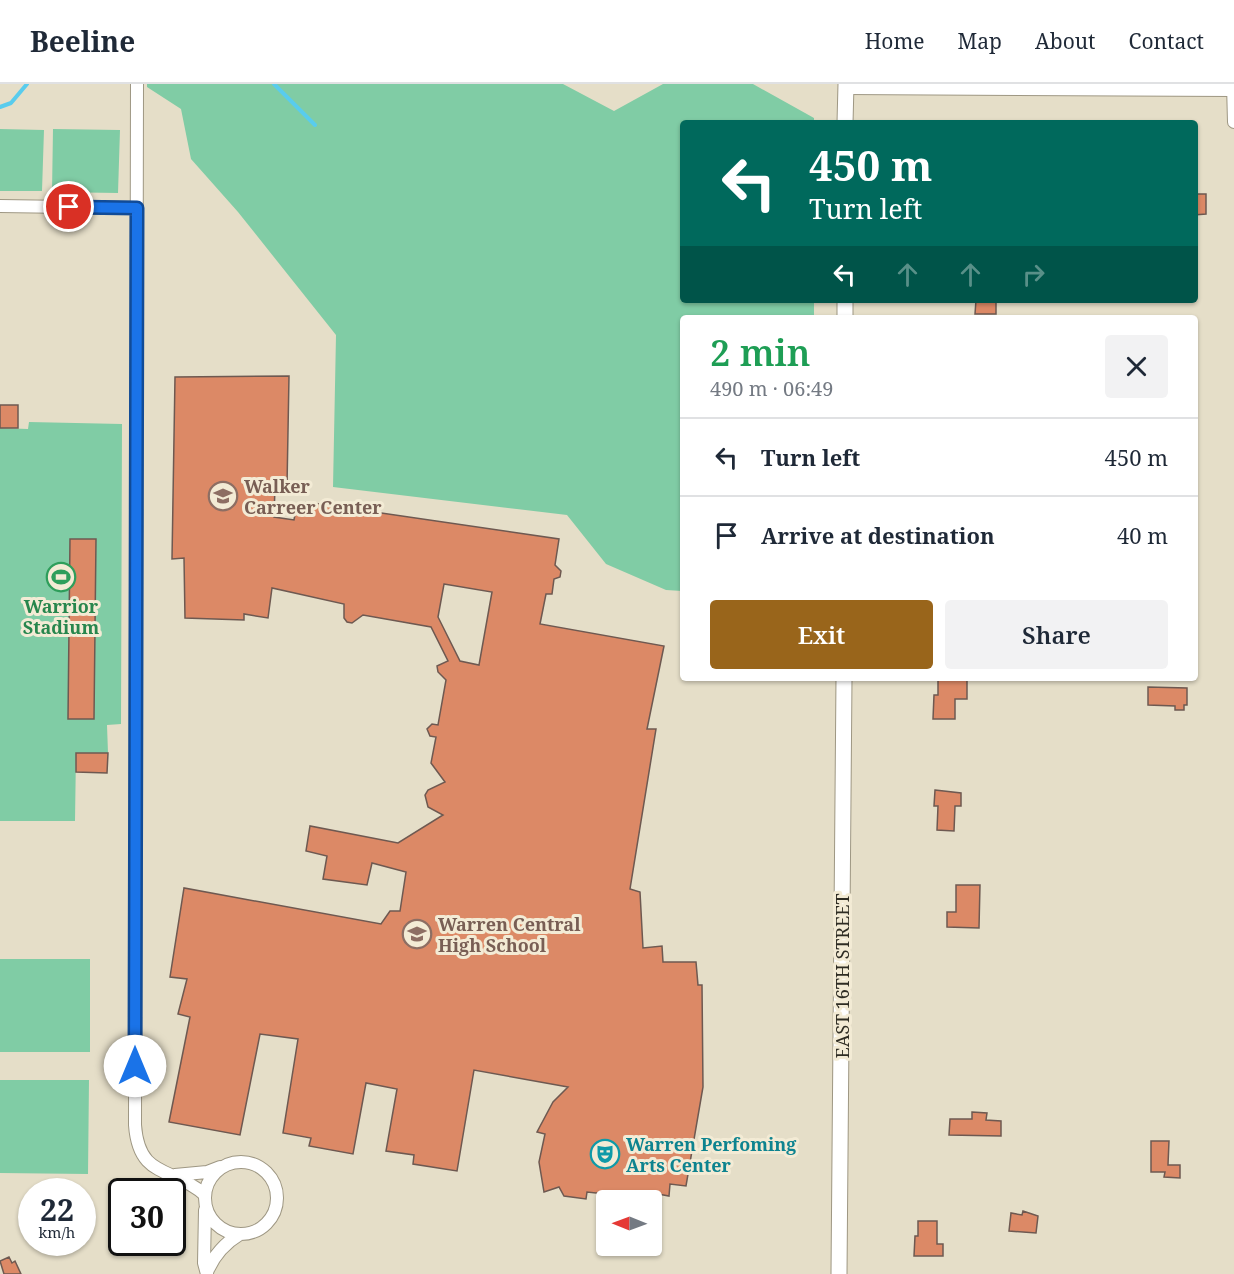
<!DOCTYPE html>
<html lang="en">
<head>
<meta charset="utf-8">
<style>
	:root { --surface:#fff; --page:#f2f2f3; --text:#1f2937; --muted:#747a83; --line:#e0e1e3; --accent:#99651b }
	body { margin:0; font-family:"Noto Serif",serif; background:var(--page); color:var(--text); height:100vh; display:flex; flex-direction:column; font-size:22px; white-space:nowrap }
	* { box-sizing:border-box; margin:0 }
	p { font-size:20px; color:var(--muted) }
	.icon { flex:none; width:33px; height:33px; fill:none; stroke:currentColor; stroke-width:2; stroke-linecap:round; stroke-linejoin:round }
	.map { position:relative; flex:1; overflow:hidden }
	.panel { position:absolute; left:680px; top:231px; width:518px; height:366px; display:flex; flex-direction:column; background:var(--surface); border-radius:6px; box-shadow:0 2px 4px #0004 }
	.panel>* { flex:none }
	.banner { position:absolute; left:680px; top:36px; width:518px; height:183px; border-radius:6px; box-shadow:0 2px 4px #0004; background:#00695c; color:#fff; overflow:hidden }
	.needle { width:39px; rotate:271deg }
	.fabs { position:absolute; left:596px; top:1106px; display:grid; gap:12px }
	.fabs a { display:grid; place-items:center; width:66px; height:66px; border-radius:6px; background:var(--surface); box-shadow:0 2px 4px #0004; font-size:30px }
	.speed { position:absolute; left:18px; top:1094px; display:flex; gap:12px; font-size:30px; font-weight:700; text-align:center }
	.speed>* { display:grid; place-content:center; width:78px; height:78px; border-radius:50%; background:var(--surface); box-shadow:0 2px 4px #0004; line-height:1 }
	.speed small { font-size:15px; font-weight:400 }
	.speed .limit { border:3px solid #111; border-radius:9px; background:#fff; color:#111 }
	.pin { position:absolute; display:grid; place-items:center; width:51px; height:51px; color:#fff; margin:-26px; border:3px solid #fff; border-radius:50%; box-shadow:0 2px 6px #0007 }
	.me { position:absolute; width:66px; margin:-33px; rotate:0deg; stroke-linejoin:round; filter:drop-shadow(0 0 4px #0008) }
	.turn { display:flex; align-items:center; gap:21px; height:126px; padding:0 30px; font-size:27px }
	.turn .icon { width:78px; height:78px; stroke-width:2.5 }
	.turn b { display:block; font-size:42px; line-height:51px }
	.lanes { display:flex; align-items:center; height:57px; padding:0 30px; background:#0003; justify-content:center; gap:30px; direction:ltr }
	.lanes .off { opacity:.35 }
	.round { display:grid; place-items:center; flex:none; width:63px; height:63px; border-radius:6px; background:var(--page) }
	.summary { display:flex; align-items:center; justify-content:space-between; height:102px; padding:0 30px }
	h1 { font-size:36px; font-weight:600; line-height:45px; color:#1e9e55 }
	.cta { display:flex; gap:12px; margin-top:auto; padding:12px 30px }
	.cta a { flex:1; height:69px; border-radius:6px; background:var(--accent); color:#fff; font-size:24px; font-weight:600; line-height:69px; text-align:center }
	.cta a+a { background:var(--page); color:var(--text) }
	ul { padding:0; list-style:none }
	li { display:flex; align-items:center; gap:18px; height:78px; padding:0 30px; border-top:2px solid var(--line) }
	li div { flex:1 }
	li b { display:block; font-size:22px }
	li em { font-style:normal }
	header { display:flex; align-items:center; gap:36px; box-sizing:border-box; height:84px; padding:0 30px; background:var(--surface); border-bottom:2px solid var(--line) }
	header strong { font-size:28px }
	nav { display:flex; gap:33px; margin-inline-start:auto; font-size:21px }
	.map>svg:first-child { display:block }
	.green { fill:#80cca5 }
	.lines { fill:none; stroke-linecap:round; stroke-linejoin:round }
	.stream { stroke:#59cced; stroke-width:4 }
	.building { fill:#dc8966; stroke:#6e5951; stroke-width:1.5; fill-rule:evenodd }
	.minor-casing { stroke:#9e9783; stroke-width:14 }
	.tertiary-casing { stroke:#9e9783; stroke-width:17 }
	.minor { stroke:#fff; stroke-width:12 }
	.tertiary { stroke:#fff; stroke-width:15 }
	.route-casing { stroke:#114b97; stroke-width:15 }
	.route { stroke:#1a73e8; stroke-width:10 }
	.labels { text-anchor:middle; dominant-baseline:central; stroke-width:6; stroke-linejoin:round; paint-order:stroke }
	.education-label { font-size:18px; font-weight:bold; fill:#785e54; stroke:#f3ebd5; text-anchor:start }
	.leisure-label { font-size:18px; font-weight:bold; fill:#27864d; stroke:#f3ebd5 }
	.street-label { font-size:18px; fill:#2e2c23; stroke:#f3ebd5 }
	.culture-label { font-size:18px; font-weight:bold; fill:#0d838f; stroke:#f3ebd5; text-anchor:start }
</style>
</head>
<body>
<header>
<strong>Beeline</strong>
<nav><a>Home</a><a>Map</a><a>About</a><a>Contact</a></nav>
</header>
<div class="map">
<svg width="1234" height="1190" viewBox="0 0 1234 1190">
	<rect width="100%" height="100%" fill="#e5dec8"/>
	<path class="green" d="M147,0H563L614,27L663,0H753L814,34V39H682V216H814V234H682V507L666,506L606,480L567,431L333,403L336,251L238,128L191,75L181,25L147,3Z
		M0,45L44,46L42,107H0Z
		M53,45L120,46L118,109L52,108Z
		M29,338L122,340L121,640L107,641L108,669H76L75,737H0V344L28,345Z
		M0,875H90V968H0Z
		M0,996H89L88,1090L0,1089Z"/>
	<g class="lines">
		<path class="stream" d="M274,0L315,41
			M0,23L11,19L27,0"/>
	</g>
	<path class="building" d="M1194,110H1206V130L1194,131Z
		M976,216H996V230H975Z
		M289,292L287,402L275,403L274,433L294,436L297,420L303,421L306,418L559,455L555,481L561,487L560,493L554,495L552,510H546L540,540L664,562L647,645H656L630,805L640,808L643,864L662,862L663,878H696L698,901H702L703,1003L686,1102L670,1100L669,1112L653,1109L651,1116H614L615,1111L587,1108L586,1115L564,1112L559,1103L544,1108L539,1078L545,1050L537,1048L553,1018L568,1003L474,986L457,1087L413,1080L414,1071L386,1067L397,1005L366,999L353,1070L309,1062L311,1054L283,1049L298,955L260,950L240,1051L169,1038L190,933L178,930L187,895L170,893L184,804L381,840L390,827H400L406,788L372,779L367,801L323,795L327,772L306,767L310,742L398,759L443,731L428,723L425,711L428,706L445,698L431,679L436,653L430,652L427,645L432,640L438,641L446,596L438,588L437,582L448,577L431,543L363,531L352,539L347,538L344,534V520L272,504L268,534L244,530V536L185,534L184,474L172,475L175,293ZM444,500L492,508L479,581L460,577L438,533Z
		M0,321H18V344H0Z
		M70,455H96L94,635H68Z
		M938,594H967V615H955V635H933L934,611H938Z
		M1148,603L1187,604V621H1184V626H1175V622L1148,621Z
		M76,669H108L107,689L76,688Z
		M935,706L961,709V722H955L954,747L937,746L938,722H934Z
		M956,801H980L979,844L947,843V828H956Z
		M972,1028L987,1029L986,1036L1001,1037V1052L949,1051L950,1035H972Z
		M1151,1057H1169L1168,1081H1180V1094L1164,1093L1165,1088H1151Z
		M1023,1127L1038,1132L1036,1149L1009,1147L1011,1129L1022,1131Z
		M918,1137H937V1160H943V1172H914L915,1152H918Z
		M9,1173L12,1179L15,1177L21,1190H4L0,1177Z"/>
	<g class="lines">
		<g class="minor-casing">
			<path id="minor" d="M137,0L135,1041C139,1096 173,1082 205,1111
				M1233,0L1234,38
				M846,4L1234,6
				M0,122L137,124
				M205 1114a36 36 0 1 1 72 0a36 36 0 1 1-72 0Z
				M175,1091L207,1088L220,1083
				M205,1126L204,1179L207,1190
				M207,1188C214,1171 225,1159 240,1150"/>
		</g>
		<g class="tertiary-casing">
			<path id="tertiary" d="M845,39L846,0
				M845,234V216
				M839,1190L844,594"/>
		</g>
		<use href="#minor" class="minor"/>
		<use href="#tertiary" class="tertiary"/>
	</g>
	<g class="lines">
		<g class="route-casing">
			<path id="route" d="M69,123L137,124L135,982"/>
		</g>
		<use href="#route" class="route"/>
	</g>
	<defs>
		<g id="school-ring" transform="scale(1.5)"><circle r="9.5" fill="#f3ebd5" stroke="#8d6e63" stroke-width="1.5"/><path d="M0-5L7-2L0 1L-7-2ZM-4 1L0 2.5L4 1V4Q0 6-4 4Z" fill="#8d6e63"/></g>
		<g id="stadium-ring" transform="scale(1.5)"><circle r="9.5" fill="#f3ebd5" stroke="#2e9e5b" stroke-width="1.5"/><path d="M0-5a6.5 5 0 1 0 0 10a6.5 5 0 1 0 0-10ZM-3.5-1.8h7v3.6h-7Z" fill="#2e9e5b"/></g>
		<g id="theatre-ring" transform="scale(1.5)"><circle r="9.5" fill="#f3ebd5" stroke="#0f9aa8" stroke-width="1.5"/><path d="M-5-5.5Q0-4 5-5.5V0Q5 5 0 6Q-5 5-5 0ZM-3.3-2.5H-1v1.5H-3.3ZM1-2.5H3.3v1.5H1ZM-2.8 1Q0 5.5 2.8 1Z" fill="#0f9aa8"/></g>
	</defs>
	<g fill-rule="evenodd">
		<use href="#school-ring" x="223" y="412"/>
		<use href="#stadium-ring" x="61" y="493"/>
		<use href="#school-ring" x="417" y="850"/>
		<use href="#theatre-ring" x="605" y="1070"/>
	</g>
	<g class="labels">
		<g class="education-label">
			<text x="244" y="402">Walker<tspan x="244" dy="21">Carreer Center</tspan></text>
			<text x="438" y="840">Warren Central<tspan x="438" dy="21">High School</tspan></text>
		</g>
		<g class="leisure-label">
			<text x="61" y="522">Warrior<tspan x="61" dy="21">Stadium</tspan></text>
		</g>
		<g class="street-label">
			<text transform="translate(842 892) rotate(-90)">EAST 16TH STREET</text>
		</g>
		<g class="culture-label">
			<text x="626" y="1060">Warren Perfoming<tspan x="626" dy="21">Arts Center</tspan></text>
		</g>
	</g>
</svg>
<div class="fabs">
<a><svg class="needle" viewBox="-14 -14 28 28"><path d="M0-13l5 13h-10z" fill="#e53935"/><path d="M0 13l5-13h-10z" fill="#747a83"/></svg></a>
</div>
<div class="speed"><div>22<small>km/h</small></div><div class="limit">30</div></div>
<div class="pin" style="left:69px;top:123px;background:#d93025"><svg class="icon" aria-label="arrive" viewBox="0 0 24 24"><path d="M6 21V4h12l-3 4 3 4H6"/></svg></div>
<svg class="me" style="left:135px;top:982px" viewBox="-20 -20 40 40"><circle r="19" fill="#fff"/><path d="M0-13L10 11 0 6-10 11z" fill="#1a73e8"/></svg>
<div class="banner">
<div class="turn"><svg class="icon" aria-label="left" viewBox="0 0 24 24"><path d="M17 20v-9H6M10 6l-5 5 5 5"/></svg><div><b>450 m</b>Turn left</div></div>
<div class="lanes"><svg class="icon" aria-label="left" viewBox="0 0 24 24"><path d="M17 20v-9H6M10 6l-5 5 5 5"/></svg><svg class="icon off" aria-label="ahead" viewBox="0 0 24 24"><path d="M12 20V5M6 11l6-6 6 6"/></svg><svg class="icon off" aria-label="ahead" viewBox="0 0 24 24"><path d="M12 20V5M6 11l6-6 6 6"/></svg><svg class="icon off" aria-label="right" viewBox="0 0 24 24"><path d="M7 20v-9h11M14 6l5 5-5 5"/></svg></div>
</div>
<section class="panel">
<div class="summary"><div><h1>2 min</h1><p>490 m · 06:49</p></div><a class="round"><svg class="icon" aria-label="close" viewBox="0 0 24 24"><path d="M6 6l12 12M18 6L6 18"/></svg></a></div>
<ul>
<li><svg class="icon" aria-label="left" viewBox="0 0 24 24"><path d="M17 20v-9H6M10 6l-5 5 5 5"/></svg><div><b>Turn left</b></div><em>450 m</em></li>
<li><svg class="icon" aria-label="arrive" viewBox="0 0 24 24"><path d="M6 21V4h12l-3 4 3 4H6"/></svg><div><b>Arrive at destination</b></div><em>40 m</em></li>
</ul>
<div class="cta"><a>Exit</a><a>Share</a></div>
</section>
</div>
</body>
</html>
